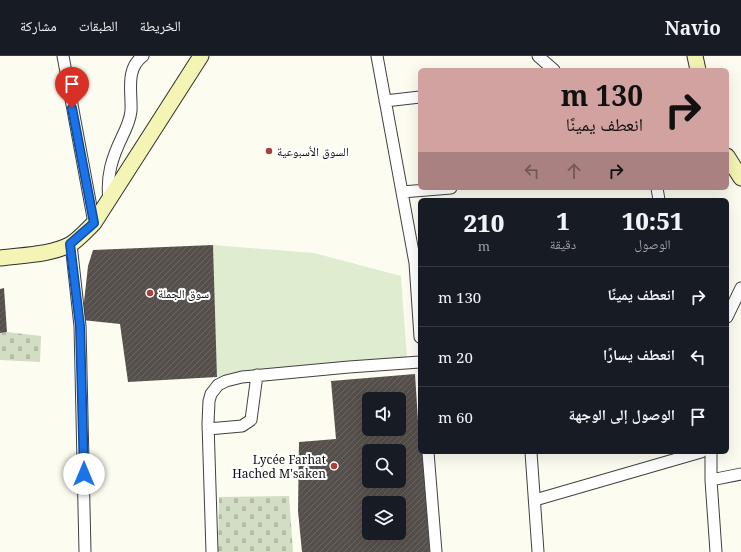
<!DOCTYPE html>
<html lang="ar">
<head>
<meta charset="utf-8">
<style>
	:root { --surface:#171b24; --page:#20242c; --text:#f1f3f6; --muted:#9ea1a6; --line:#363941 }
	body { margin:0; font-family:"Noto Serif","Noto Naskh Arabic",serif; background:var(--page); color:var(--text); direction:rtl; height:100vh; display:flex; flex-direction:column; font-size:15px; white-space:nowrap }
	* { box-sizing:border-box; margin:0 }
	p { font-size:13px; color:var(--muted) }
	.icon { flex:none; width:22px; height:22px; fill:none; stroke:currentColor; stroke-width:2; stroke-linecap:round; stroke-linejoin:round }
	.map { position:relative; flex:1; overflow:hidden; direction:ltr }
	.side { position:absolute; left:418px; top:142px; width:311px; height:256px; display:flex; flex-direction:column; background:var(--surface); border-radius:6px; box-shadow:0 4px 16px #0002; direction:rtl }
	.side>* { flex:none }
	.hud { position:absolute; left:418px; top:12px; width:311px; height:122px; border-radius:6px; box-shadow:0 4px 16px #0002; direction:rtl; background:#d2a2a0; color:#111; overflow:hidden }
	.buttons { position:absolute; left:362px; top:336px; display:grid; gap:8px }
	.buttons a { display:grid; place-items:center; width:44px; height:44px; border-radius:6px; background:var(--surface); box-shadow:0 4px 16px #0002; font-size:20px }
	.pin { position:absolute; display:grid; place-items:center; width:34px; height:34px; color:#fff; margin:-41px -17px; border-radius:50% 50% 50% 0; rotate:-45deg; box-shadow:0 0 4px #0007 }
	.pin .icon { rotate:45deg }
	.me { position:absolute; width:44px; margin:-22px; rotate:0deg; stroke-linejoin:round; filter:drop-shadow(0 0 3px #0008) }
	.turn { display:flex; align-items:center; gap:14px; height:84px; padding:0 20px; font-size:18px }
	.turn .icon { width:52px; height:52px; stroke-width:2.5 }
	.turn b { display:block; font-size:28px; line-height:34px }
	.lanes { display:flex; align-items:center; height:38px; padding:0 20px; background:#0003; justify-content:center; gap:20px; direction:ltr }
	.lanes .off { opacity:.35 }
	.eta { display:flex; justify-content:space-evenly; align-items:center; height:68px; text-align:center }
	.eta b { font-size:24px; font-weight:800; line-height:28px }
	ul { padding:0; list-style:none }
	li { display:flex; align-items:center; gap:12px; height:60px; padding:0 20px; border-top:1px solid var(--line) }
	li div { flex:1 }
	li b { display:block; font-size:15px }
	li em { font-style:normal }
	header { display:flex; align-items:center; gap:24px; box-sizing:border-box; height:56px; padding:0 20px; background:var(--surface); border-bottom:1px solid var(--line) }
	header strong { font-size:19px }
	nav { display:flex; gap:22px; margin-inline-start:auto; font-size:14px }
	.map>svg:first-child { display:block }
	.cemetery { fill:url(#cemetery-stones) }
	.pitch { fill:#dfeccf }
	.building { fill:url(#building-hatch); fill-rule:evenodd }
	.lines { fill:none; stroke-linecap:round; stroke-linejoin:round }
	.street-casing { stroke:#414141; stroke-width:13 }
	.secondary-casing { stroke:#303030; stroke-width:17 }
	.street { stroke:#fff; stroke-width:11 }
	.secondary { stroke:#f4f4b4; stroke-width:15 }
	.route-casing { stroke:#114b97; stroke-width:10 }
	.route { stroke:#1a73e8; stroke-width:7 }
	.poi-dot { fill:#ab4038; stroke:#fff; stroke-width:1.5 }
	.labels { text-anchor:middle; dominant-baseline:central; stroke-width:4; stroke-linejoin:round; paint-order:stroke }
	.poi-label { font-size:12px; fill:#0e0e0e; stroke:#fff; text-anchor:start }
</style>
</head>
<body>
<header>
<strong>Navio</strong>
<nav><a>الخريطة</a><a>الطبقات</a><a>مشاركة</a></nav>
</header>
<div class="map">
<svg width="741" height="496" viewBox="0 0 741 496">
	<defs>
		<pattern id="cemetery-stones" width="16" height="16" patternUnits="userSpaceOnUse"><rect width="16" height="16" fill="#d2ddc4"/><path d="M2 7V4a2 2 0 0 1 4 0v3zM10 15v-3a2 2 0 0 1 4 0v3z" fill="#b3bca7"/></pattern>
		<pattern id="building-hatch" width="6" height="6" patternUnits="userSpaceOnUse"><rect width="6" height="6" fill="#55504c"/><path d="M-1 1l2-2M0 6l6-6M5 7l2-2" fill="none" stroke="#696561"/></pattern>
	</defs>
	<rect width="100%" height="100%" fill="#fdfcf1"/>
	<path class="cemetery" d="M7,276L41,280L40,306L0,304V277Z
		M289,440L293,496H218L219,441Z"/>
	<path class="pitch" d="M213,189L314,197L401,220L407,303L217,321Z"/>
	<path class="building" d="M213,189L217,321L128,326L120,268L82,264L88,210L93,194Z
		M4,232L7,276L0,277V233Z
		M415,318L420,396H422L430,496H302L298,455L299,386L336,383L331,325ZM369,343H399V373H369ZM369,395H399V425H369ZM369,447H399V477H369Z"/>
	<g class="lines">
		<g class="street-casing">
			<path id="street" d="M63,0L94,167
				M377,0L415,207L420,281
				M538,0L554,14
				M385,45L420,41
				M657,132L659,144
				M402,136L451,132
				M109,144C106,120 112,102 122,81C126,73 130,64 131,55C132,36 125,13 143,0
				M71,188L80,270L85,496
				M727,261L741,232
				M208,373L242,370L251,364L257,319
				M428,396L436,496
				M531,396L538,496
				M711,396V424L716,496
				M711,424L741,418
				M535,444L701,396
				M212,496L208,367L209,345L211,338L218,329L226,325L242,321L349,311L420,306"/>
		</g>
		<g class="secondary-casing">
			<path id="secondary" d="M695,0L698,14
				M727,100L741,122
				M0,202C22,199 51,199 71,188C79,183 87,174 94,167L201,0"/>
		</g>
		<use href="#street" class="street"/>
		<use href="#secondary" class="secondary"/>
	</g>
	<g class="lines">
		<g class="route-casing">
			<path id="route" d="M72,52L94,167L70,188L80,270L84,418"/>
		</g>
		<use href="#route" class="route"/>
	</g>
	<g class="poi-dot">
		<circle cx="269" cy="95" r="4"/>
		<circle cx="150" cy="237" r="4"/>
		<circle cx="334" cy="410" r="4"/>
	</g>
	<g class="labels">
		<g class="poi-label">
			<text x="277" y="95">السوق اﻷسبوعية</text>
			<text x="158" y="237">سوق الجملة</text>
			<text x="326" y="403" text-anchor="end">Lycée Farhat<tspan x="326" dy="14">Hached M'saken</tspan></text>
		</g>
	</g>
</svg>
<div class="buttons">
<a><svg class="icon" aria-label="sound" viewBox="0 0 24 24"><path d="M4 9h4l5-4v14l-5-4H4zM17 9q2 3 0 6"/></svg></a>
<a><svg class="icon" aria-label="search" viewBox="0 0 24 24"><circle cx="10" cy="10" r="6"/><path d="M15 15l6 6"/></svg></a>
<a><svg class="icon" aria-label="layers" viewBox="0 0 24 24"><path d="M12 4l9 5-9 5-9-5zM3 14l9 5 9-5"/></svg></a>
</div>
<div class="pin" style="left:72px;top:52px;background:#d93025"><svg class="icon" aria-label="arrive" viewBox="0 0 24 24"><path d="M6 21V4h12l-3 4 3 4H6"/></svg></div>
<svg class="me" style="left:84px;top:418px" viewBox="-20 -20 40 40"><circle r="19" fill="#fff"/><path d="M0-13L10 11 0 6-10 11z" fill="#1a73e8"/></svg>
<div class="hud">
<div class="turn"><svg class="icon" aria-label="right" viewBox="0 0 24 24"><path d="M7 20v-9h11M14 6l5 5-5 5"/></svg><div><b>130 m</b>انعطف يمينًا</div></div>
<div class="lanes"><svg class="icon off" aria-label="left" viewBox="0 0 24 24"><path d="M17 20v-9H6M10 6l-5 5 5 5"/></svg><svg class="icon off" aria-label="ahead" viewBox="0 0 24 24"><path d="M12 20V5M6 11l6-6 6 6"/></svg><svg class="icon" aria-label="right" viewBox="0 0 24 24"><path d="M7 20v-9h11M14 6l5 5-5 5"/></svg></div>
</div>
<section class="side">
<div class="eta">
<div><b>10:51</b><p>الوصول</p></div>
<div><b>1</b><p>دقيقة</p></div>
<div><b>210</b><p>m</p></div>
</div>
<ul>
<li><svg class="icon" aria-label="right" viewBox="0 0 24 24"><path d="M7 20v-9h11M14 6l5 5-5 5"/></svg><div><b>انعطف يمينًا</b></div><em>130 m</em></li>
<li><svg class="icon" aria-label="left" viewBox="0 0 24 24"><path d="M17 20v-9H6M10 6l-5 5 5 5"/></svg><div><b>انعطف يسارًا</b></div><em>20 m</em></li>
<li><svg class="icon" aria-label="arrive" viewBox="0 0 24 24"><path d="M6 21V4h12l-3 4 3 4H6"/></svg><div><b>الوصول إلى الوجهة</b></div><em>60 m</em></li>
</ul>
</section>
</div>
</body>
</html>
